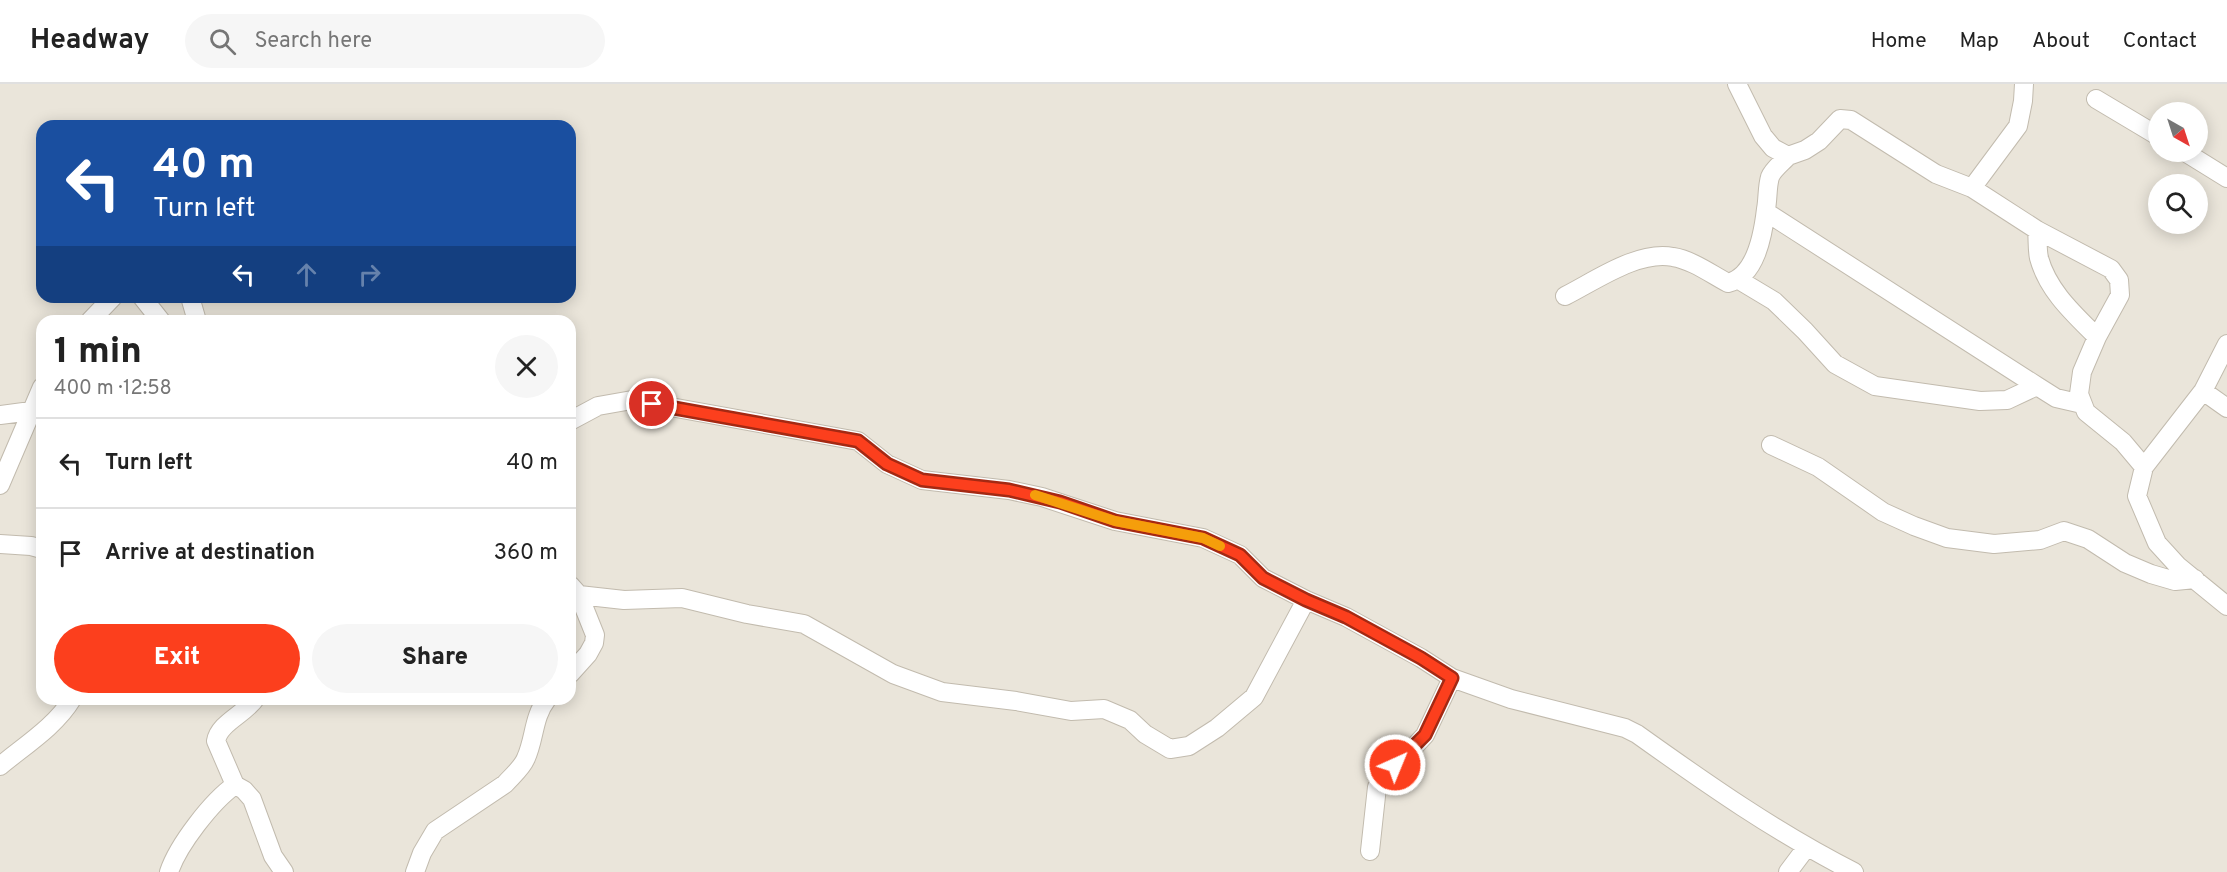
<!DOCTYPE html>
<html lang="en">
<head>
<meta charset="utf-8">
<style>
	:root { --surface:#fff; --page:#f6f6f6; --text:#222; --muted:#767676; --line:#e0e0e0; --accent:#fc3f1d }
	body { margin:0; font-family:Overpass,sans-serif; background:var(--page); color:var(--text); height:100vh; display:flex; flex-direction:column; font-size:22px; white-space:nowrap }
	* { box-sizing:border-box; margin:0 }
	p { font-size:20px; color:var(--muted) }
	.icon { flex:none; width:33px; height:33px; fill:none; stroke:currentColor; stroke-width:2; stroke-linecap:round; stroke-linejoin:round }
	.map { position:relative; flex:1; overflow:hidden }
	.drawer { position:absolute; left:36px; top:231px; width:540px; height:390px; display:flex; flex-direction:column; background:var(--surface); border-radius:18px; box-shadow:0 3px 15px #0003 }
	.drawer>* { flex:none }
	.guide { position:absolute; left:36px; top:36px; width:540px; height:183px; border-radius:18px; box-shadow:0 3px 15px #0003; background:#1a4fa0; color:#fff; overflow:hidden }
	.needle { width:39px; rotate:141deg }
	.controls { position:absolute; left:2148px; top:18px; display:grid; gap:12px }
	.controls a { display:grid; place-items:center; width:60px; height:60px; border-radius:50%; background:var(--surface); box-shadow:0 3px 15px #0003; font-size:30px }
	.pin { position:absolute; display:grid; place-items:center; width:51px; height:51px; color:#fff; margin:-26px; border:3px solid #fff; border-radius:50%; box-shadow:0 2px 6px #0007 }
	.me { position:absolute; width:66px; margin:-33px; rotate:44deg; stroke-linejoin:round; filter:drop-shadow(0 0 4px #0008) }
	.turn { display:flex; align-items:center; gap:21px; height:126px; padding:0 18px; font-size:27px }
	.turn .icon { width:78px; height:78px; stroke-width:2.5 }
	.turn b { display:block; font-size:42px; line-height:51px }
	.lanes { display:flex; align-items:center; height:57px; padding:0 18px; background:#0003; justify-content:center; gap:30px; direction:ltr }
	.lanes .off { opacity:.35 }
	.round { display:grid; place-items:center; flex:none; width:63px; height:63px; border-radius:32px; background:var(--page) }
	.headline { display:flex; align-items:center; justify-content:space-between; height:102px; padding:0 18px }
	h1 { font-size:36px; font-weight:800; line-height:45px }
	.button { display:flex; gap:12px; margin-top:auto; padding:12px 18px }
	.button a { flex:1; height:69px; border-radius:36px; background:var(--accent); color:#fff; font-size:24px; font-weight:800; line-height:69px; text-align:center }
	.button a+a { background:var(--page); color:var(--text) }
	ul { padding:0; list-style:none }
	li { display:flex; align-items:center; gap:18px; height:90px; padding:0 18px; border-top:2px solid var(--line) }
	li div { flex:1 }
	li b { display:block; font-size:22px }
	li em { font-style:normal }
	header { display:flex; align-items:center; gap:36px; box-sizing:border-box; height:84px; padding:0 30px; background:var(--surface); border-bottom:2px solid var(--line) }
	header strong { font-size:28px }
	nav { display:flex; gap:33px; margin-inline-start:auto; font-size:21px }
	.search { width:420px; height:54px; background:var(--page); display:flex; align-items:center; gap:15px; box-sizing:border-box; padding:0 21px; border-radius:33px; color:var(--muted); font-size:22px }
	.map>svg:first-child { display:block }
	.residential { fill:#eae5da; fill-rule:evenodd }
	.lines { fill:none; stroke-linecap:round; stroke-linejoin:round }
	.minor-casing { stroke:#c2bbae; stroke-width:20 }
	.minor { stroke:#fff; stroke-width:18 }
	.route-casing { stroke:#a42913; stroke-width:15 }
	.route { stroke:#fc3f1d; stroke-width:10 }
	.slow { stroke:#f59e0b; stroke-width:10 }
</style>
</head>
<body>
<header>
<strong>Headway</strong>
<div class="search"><svg class="icon" aria-label="search" viewBox="0 0 24 24"><circle cx="10" cy="10" r="6"/><path d="M15 15l6 6"/></svg>Search here</div>
<nav><a>Home</a><a>Map</a><a>About</a><a>Contact</a></nav>
</header>
<div class="map">
<svg width="2227" height="788" viewBox="0 0 2227 788">
	<rect width="100%" height="100%" fill="#f6f3ec"/>
	<path class="residential" d="M0,0H2227V788H0ZM2158,28H2198V68H2158ZM42,42H570V213H42ZM2158,100H2198V140H2158ZM42,237H570V615H42Z"/>
	<g class="lines">
		<g class="minor-casing">
			<path id="minor" d="M1737,0L1763,52L1773,64L1788,72L1805,66L1819,57L1840,35L1851,36L1936,90L1972,104L2037,146L2111,185L2119,196L2120,211L2097,253L2082,288L2079,310L2086,328L2123,358L2144,383
				M2096,15L2158,52
				M2185,68L2227,94
				M1972,104L2018,42L2023,17L2024,0
				M1766,128L2037,302L2056,314L2082,320
				M2037,146C2038,155 2037,165 2039,174C2048,207 2074,230 2097,253
				M1739,196L1774,217L1805,247L1835,280L1875,302L1980,317L2007,316L2037,302
				M1565,212C1595,197 1638,166 1673,173C1692,176 1711,190 1728,199C1756,192 1763,151 1766,125C1768,115 1767,103 1770,93C1773,85 1783,78 1788,72
				M142,213L161,237
				M190,213L197,237
				M90,237L113,213
				M2227,260L2203,307L2144,383L2137,412L2157,459L2178,482L2227,522
				M2203,307L2227,324
				M0,331L31,327
				M570,337L598,322L632,316L858,357L887,380L922,396L1009,406L1042,413L1115,437L1203,454L1240,471L1263,494L1306,516L1346,533L1421,574L1452,594L1425,651L1377,703L1370,767
				M1771,361L1818,383L1883,428L1914,442L1947,454L1994,460L2040,456L2064,447L2088,455L2125,479L2151,490L2175,497L2195,495
				M0,401L42,303
				M0,460L31,462L42,465
				M570,501L579,511L595,551L594,559L588,570L570,590
				M579,511L624,516L682,514L747,530L804,540L893,590L942,608L1016,617L1071,627L1104,625L1130,636L1145,650L1170,665L1189,662L1217,644L1254,613L1306,516
				M1452,594L1511,615L1625,644L1637,650C1707,700 1777,749 1854,788
				M255,615C245,630 219,639 216,657L235,701L244,706L252,715L273,772L284,788
				M0,682C24,662 56,642 72,615
				M169,788C178,761 212,717 235,701
				M415,788L422,769L435,747L505,700C512,692 522,684 526,674C535,654 533,633 547,615
				M1788,788L1806,764"/>
		</g>
		<use href="#minor" class="minor"/>
	</g>
	<g class="lines">
		<g class="route-casing">
			<path id="route" d="M652,320L858,357L887,380L922,396L1009,406L1060,418L1115,437L1203,454L1240,471L1263,494L1306,516L1346,533L1421,574L1452,594L1425,651L1395,681"/>
		</g>
		<use href="#route" class="route"/>
		<path class="slow" d="M1035,411L1115,437L1203,454L1220,462"/>
	</g>
</svg>
<div class="controls">
<a><svg class="needle" viewBox="-14 -14 28 28"><path d="M0-13l5 13h-10z" fill="#e53935"/><path d="M0 13l5-13h-10z" fill="#767676"/></svg></a>
<a><svg class="icon" aria-label="search" viewBox="0 0 24 24"><circle cx="10" cy="10" r="6"/><path d="M15 15l6 6"/></svg></a>
</div>
<div class="pin" style="left:652px;top:320px;background:#d93025"><svg class="icon" aria-label="arrive" viewBox="0 0 24 24"><path d="M6 21V4h12l-3 4 3 4H6"/></svg></div>
<svg class="me" style="left:1395px;top:681px" viewBox="-20 -20 40 40"><circle r="17" fill="#fc3f1d" stroke="#fff" stroke-width="3"/><path d="M0-11L8 9 0 5-8 9z" fill="#fff"/></svg>
<div class="guide">
<div class="turn"><svg class="icon" aria-label="left" viewBox="0 0 24 24"><path d="M17 20v-9H6M10 6l-5 5 5 5"/></svg><div><b>40 m</b>Turn left</div></div>
<div class="lanes"><svg class="icon" aria-label="left" viewBox="0 0 24 24"><path d="M17 20v-9H6M10 6l-5 5 5 5"/></svg><svg class="icon off" aria-label="ahead" viewBox="0 0 24 24"><path d="M12 20V5M6 11l6-6 6 6"/></svg><svg class="icon off" aria-label="right" viewBox="0 0 24 24"><path d="M7 20v-9h11M14 6l5 5-5 5"/></svg></div>
</div>
<section class="drawer">
<div class="headline"><div><h1>1 min</h1><p>400 m · 12:58</p></div><a class="round"><svg class="icon" aria-label="close" viewBox="0 0 24 24"><path d="M6 6l12 12M18 6L6 18"/></svg></a></div>
<ul>
<li><svg class="icon" aria-label="left" viewBox="0 0 24 24"><path d="M17 20v-9H6M10 6l-5 5 5 5"/></svg><div><b>Turn left</b></div><em>40 m</em></li>
<li><svg class="icon" aria-label="arrive" viewBox="0 0 24 24"><path d="M6 21V4h12l-3 4 3 4H6"/></svg><div><b>Arrive at destination</b></div><em>360 m</em></li>
</ul>
<div class="button"><a>Exit</a><a>Share</a></div>
</section>
</div>
</body>
</html>
